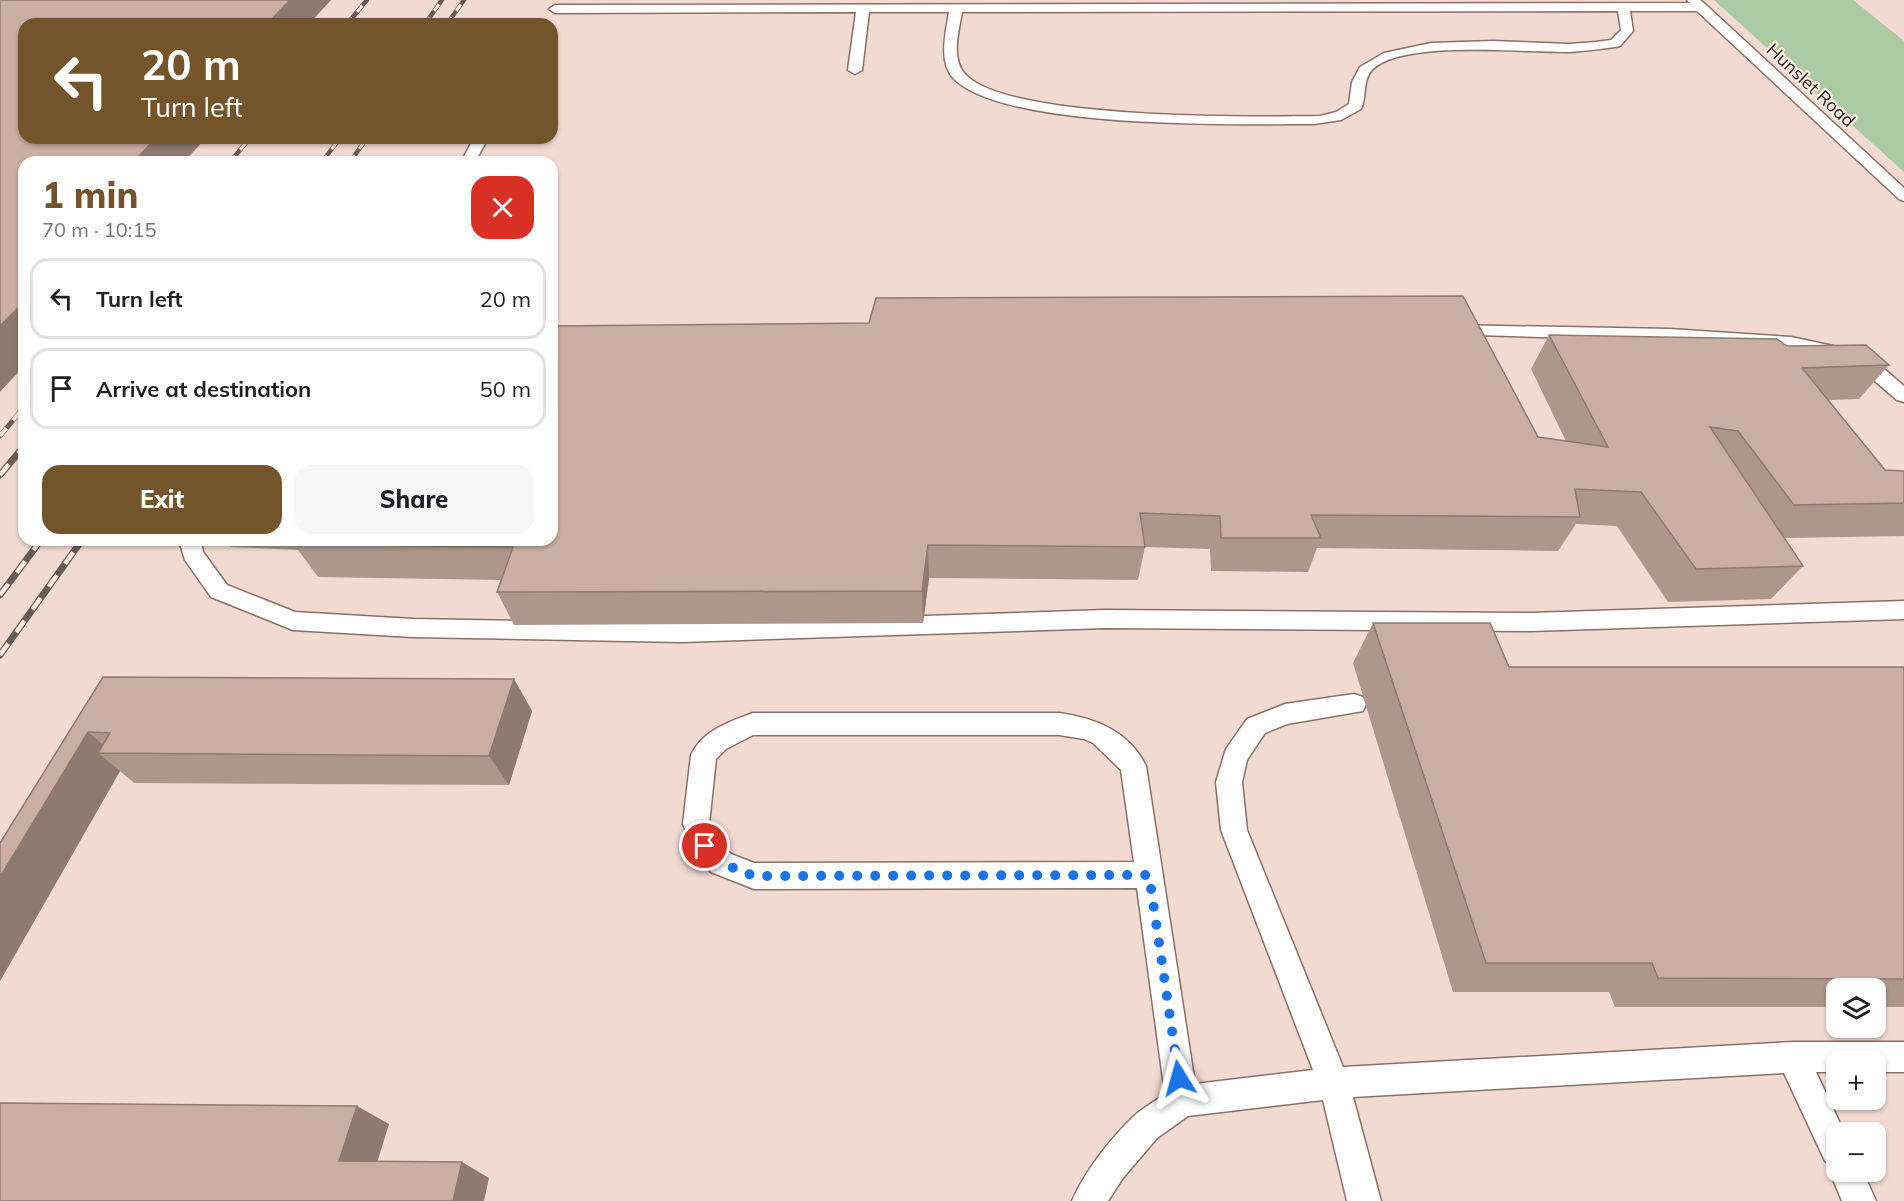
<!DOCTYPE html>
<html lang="en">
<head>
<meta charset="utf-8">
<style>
	:root { --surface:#fff; --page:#f6f6f6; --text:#202124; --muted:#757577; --line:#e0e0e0; --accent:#74542a }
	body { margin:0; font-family:Mulish,sans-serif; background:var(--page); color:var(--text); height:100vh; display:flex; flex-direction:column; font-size:22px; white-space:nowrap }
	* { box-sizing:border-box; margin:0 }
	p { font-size:20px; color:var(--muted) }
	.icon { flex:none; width:33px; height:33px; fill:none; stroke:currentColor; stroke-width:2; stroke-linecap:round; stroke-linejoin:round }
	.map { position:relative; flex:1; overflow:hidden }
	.drawer { position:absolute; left:18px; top:156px; width:540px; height:390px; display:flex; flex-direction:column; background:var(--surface); border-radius:18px; box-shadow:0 2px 4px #0004 }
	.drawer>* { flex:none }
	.banner { position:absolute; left:18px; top:18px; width:540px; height:126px; border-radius:18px; box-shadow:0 2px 4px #0004; background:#74542a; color:#fff; overflow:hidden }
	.fabs { position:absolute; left:1826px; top:978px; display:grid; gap:12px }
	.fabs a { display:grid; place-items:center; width:60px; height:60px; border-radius:12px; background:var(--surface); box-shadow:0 2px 4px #0004; font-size:30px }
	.pin { position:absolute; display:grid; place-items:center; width:51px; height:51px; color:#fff; margin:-26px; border:3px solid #fff; border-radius:50%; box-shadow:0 2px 6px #0007 }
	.me { position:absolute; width:66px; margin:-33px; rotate:352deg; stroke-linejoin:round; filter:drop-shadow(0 0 4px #0008) }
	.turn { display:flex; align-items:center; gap:21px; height:126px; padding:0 24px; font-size:27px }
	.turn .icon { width:78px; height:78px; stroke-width:2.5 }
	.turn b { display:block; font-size:42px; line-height:51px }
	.round { display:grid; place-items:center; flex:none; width:63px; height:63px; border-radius:18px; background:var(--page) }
	.summary { display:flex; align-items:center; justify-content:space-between; height:102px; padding:0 24px }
	h1 { font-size:36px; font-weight:800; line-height:45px; color:var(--accent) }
	.button { display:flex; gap:12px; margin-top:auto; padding:12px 24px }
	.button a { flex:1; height:69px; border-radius:18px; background:var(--accent); color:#fff; font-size:24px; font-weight:800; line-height:69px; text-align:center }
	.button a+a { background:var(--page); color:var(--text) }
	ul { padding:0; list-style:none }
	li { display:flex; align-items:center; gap:18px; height:81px; margin:0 12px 9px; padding:0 12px; border:3px solid var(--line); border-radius:18px }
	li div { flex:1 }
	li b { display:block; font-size:22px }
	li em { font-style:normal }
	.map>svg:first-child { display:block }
	.built { fill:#f2dad3; fill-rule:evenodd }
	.green { fill:#accaa1 }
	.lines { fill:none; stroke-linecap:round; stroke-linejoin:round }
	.service-casing { stroke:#8a6f65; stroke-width:3 }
	.service { fill:#fff; fill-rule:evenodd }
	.rail-far2-casing { stroke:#685c57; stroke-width:4.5 }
	.rail-far1-casing { stroke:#685c57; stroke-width:5 }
	.rail-casing { stroke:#685c57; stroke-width:7 }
	.rail-far2 { stroke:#fdebe4; stroke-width:3; stroke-dasharray:8; stroke-linecap:butt }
	.rail-far1 { stroke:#fdebe4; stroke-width:4; stroke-dasharray:10; stroke-linecap:butt }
	.rail { stroke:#fdebe4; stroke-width:4.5; stroke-dasharray:14; stroke-linecap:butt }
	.wall { fill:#af968c }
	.shaded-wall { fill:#8e7a72 }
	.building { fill:#cbaea3; stroke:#8e7a72; stroke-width:1.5 }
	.route { stroke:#1a73e8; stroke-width:10; stroke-dasharray:0 18 }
	.labels { text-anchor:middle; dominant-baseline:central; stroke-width:4.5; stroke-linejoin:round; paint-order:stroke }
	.far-street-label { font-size:18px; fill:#2f2420; stroke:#fdebe4 }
</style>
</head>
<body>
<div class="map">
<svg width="1904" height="1201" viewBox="0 0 1904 1201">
	<rect width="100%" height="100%" fill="#fdebe4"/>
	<path class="built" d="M0,0H1904V1201H0ZM24,24H552V138H24ZM24,162H552V540H24ZM1836,988H1875V1028H1836ZM1836,1060H1875V1100H1836ZM1836,1132H1875V1172H1836Z"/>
	<path class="green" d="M1714,0H1853L1904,41V172Z"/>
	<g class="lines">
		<g class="service-casing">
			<path id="service" d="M1687,0H1700L1705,4L1904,188V201L1899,199L1697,11H1630L1633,31L1620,46L1615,47C1600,49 1585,51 1570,52C1528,53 1401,39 1372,70C1362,81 1367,97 1361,109L1341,120L1314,124C1239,124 1003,130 953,78C938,61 946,32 949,12H869L862,70L855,74L848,70L856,12L555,13L549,9L555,5L1690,3ZM1618,11L1621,30L1611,40L1596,42L1569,44L1493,41L1431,43L1384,53L1360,67L1352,82L1349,104L1336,112L1320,116C1258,117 994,121 962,70C952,54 959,30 962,12Z
				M474,138H488L475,162H461Z
				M1450,325L1670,329L1791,337L1833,346L1859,355L1883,368L1904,386V402L1897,400L1870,377L1847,363L1821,355L1791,349L1701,342L1444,334L1441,330L1444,326Z
				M179,540H201L203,552L227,585L295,612L413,619L682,624L1105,610L1531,613L1904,601V619L1531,631L1105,628L682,642L413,637L293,630L211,597L185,560Z
				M1354,694L1363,697L1366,704L1363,711L1287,724L1265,733L1247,760L1242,782L1247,830L1343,1067L1793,1042H1904V1072H1875V1060H1836V1072H1816L1844,1132H1836V1172H1863L1876,1201H1842L1830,1172L1833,1165L1825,1161L1784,1073L1353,1097L1381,1201H1347L1323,1100L1188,1116L1157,1138L1123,1178L1108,1201H1072C1085,1171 1110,1139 1134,1116C1143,1108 1155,1101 1165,1094L1137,888L754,889L711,872L696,855L683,824L691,755C703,730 729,722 753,713H1059C1095,718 1129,731 1146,766L1195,1084L1313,1070L1221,830L1216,782L1226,749L1247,719L1285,704ZM753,735H1059L1084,739L1093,743L1121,770L1134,862L754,863L731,854L715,838L709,824L716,759L726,749Z"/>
		</g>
		<use href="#service" class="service"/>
		<g class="rail-far2-casing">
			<path id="rail-far2" d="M347,24L367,0
				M425,24L442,0
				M447,24L464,0
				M230,162L250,138
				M322,162L340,138
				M350,162L367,138"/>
		</g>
		<g class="rail-far1-casing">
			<path id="rail-far1" d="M0,436L24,407
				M19,452L24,446"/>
		</g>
		<g class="rail-casing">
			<path id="rail" d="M0,475L20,451
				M0,595L41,540
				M0,655L82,540"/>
		</g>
		<use href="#rail-far2" class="rail-far2"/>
		<use href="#rail-far1" class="rail-far1"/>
		<use href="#rail" class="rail"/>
	</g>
	<path class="wall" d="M1549,335L1787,346L1889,365L1859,399L1828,400L1885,470L1904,471V536L1784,538L1803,566L1771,599L1668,602L1617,526L1576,524L1558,551L1317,548L1308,572L1211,571L1210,549L1145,547L1138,580L929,578L923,623L514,625L497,592L501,580L318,577L298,550L231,547L226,540H552L1538,437L1566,441L1531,369Z
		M1373,623L1509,667H1904V1007H1875V988H1836V1007H1615L1609,992H1453L1353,663Z
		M103,677L514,679L532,711L509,785L134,783L120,771L0,981V843Z"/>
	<path class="shaded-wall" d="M290,0H331L309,24H267Z
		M156,138H206L184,162H133Z
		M24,302V366L0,392V326Z
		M928,545L929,578L923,623L922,591Z
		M514,679L532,711L509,785L489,756Z
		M88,732L114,754L98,753L120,771L0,981V877Z
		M357,1106L389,1124L373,1176L339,1161Z
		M462,1162L489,1178L484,1201H453Z"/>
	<path class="building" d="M0,0H290L267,24H24V138H156L133,162H24V302L0,326Z
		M1463,296L1538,437L1608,447L1549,335L1777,339L1787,346L1866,345L1889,365L1802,368L1885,470L1904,471V503L1794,505L1738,431L1710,427L1803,566L1696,569L1641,492L1575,489L1580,517L1311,515L1321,538H1221L1220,516L1140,513L1145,547L928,545L922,591L497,592L513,547L294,544L297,540H552V326L869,323L876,298Z
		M1373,623H1490L1509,667H1904V979L1658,978L1652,963H1486Z
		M103,677L514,679L489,756L98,753L110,733L88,732L0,877V843Z
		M0,1103L357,1106L339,1161L462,1162L453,1201H0Z"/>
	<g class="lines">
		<path class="route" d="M705,846L721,863L754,876L1149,875L1179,1078"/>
	</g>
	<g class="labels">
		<g class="far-street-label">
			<text transform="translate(1811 85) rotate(43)">Hunslet Road</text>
		</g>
	</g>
</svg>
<div class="fabs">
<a><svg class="icon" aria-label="layers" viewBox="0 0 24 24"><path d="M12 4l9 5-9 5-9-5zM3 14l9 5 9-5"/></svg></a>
<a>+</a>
<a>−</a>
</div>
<div class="pin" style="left:705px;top:846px;background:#d93025"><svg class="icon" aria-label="arrive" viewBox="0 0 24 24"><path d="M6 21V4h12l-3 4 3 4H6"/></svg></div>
<svg class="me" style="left:1179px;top:1078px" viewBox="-20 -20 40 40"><path d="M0-17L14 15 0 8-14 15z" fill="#1a73e8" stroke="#fff" stroke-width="4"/></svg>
<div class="banner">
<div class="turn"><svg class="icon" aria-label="left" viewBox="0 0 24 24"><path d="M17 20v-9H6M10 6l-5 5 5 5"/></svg><div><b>20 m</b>Turn left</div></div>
</div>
<section class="drawer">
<div class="summary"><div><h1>1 min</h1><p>70 m · 10:15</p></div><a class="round" style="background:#d93025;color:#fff"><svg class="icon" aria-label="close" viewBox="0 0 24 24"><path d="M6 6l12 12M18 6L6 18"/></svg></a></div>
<ul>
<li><svg class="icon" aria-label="left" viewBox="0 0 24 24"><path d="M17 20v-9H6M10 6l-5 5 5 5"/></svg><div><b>Turn left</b></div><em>20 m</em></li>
<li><svg class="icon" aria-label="arrive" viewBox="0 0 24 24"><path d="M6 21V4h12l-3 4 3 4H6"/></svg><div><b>Arrive at destination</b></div><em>50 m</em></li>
</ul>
<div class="button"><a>Exit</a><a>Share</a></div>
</section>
</div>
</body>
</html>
